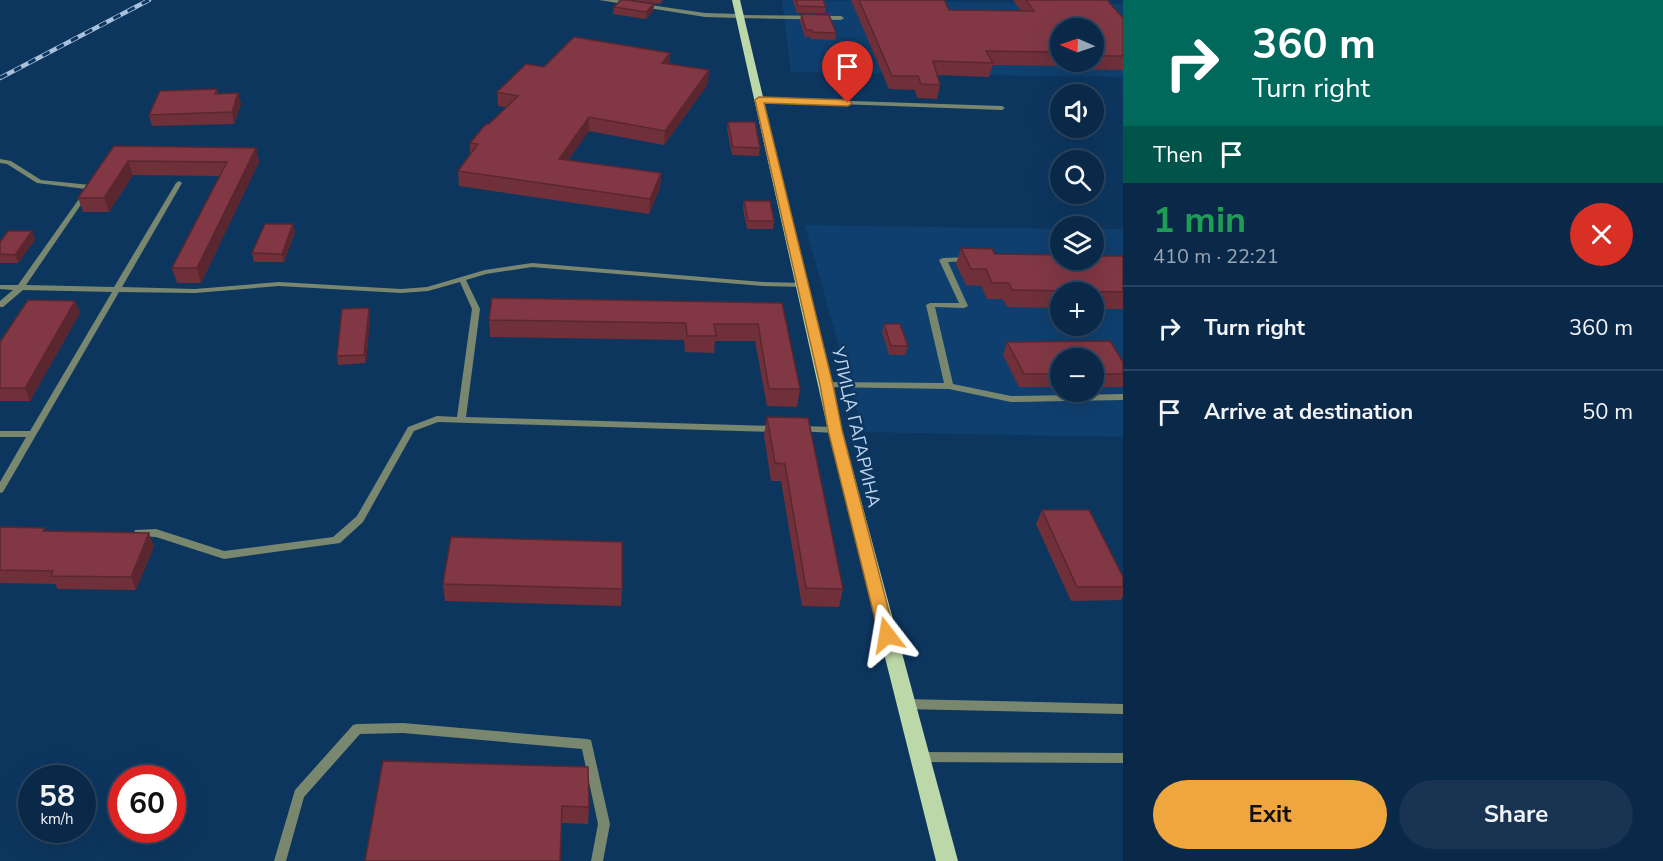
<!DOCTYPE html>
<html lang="en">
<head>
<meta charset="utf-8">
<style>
	:root { --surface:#0a2847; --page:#183452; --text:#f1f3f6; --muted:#99a6b4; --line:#2a4460; --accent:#f0a63e }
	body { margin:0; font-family:"Nunito Sans",sans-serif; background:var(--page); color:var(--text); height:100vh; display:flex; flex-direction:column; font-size:22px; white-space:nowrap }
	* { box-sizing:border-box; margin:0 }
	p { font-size:20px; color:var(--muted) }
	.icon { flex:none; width:33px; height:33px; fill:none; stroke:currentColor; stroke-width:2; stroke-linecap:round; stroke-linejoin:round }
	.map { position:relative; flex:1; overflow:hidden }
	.sheet { display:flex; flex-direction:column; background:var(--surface); width:540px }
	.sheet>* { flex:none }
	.banner { background:#00695c; color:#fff; overflow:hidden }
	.needle { width:39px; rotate:272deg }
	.tools { position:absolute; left:1050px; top:18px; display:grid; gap:12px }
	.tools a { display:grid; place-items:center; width:54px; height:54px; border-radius:50%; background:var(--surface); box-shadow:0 6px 24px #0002,0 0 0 2px var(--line); font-size:30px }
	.speed { position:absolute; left:18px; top:765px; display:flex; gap:12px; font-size:30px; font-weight:700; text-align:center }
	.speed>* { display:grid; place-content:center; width:78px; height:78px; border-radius:50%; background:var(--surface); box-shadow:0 6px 24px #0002,0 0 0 2px var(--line); line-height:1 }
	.speed small { font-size:15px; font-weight:400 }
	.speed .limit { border:9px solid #d22; background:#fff; color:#111 }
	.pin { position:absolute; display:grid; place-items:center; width:51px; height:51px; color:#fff; margin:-62px -26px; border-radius:50% 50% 50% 0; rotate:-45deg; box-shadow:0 0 6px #0007 }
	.pin .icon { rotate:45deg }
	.me { position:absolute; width:66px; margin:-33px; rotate:346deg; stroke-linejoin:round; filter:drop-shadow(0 0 4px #0008) }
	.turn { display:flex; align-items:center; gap:21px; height:126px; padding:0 30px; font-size:27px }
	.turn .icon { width:78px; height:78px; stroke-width:2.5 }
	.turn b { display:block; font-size:42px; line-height:51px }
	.then { display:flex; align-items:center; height:57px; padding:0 30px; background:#0003; gap:12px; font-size:22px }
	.round { display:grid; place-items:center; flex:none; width:63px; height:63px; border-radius:32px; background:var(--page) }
	.overview { display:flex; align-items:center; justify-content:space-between; height:102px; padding:0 30px }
	h1 { font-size:36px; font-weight:700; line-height:45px; color:#1e9e55 }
	.primary-button { display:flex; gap:12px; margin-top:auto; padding:12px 30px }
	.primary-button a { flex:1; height:69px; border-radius:36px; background:var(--accent); color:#111; font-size:24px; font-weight:700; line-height:69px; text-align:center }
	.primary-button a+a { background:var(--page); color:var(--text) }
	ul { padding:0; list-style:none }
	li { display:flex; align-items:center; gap:18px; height:84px; padding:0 30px; border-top:2px solid var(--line) }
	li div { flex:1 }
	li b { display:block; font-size:22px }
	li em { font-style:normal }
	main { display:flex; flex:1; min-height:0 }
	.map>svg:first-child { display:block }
	.built { fill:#0f3f6e; fill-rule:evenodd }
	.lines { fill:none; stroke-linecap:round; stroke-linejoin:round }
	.lane { fill:#7a876f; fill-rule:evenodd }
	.street { fill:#7a876f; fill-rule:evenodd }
	.primary { fill:#bdd8a8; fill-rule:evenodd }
	.rail-casing { stroke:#a9c1dc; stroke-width:4.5 }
	.rail { stroke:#0d365f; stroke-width:3; stroke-dasharray:8; stroke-linecap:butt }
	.wall { fill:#6f303a; fill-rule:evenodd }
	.shaded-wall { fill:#5a2730 }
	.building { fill:#813844; stroke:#5a2730; stroke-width:1.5 }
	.route { fill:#f0a63e; stroke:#9c6c28; stroke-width:1.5 }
	.labels { text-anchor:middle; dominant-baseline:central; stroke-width:4.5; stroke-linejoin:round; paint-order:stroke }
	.street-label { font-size:18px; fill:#bfd5ee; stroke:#0d365f }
</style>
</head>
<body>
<main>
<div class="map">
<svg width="1123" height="861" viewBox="0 0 1123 861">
	<rect width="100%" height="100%" fill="#0d365f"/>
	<path class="built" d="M782,0L1123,4V77L791,72ZM1060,28H1094V62H1060Z
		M805,225L1060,229V260H1094V229H1123V437L863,432ZM1060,292H1094V326H1060ZM1060,358H1094V392H1060Z"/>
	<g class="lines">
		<path class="lane" d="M737,15L841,16L844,18L841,20L739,18L737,17Z
			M759,98L1002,106L1005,108L1002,110L757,101V99Z
			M0,159L11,161L41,180L90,185L93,187L26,285L114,287L176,183L179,181L182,183L122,287L195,289L279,282L401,289L427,287L485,270L532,263L763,282L805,283V287H802L763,286L532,267L486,274L466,280L480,309L466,417L775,426L779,429L775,432L438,422L414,431L363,522L340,543L224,559L156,537L135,536L134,533L135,530L156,529L224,551L333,537L357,516L408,427L437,416L457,417L472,309L460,282L428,291L401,293L279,286L195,293L119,292L3,492L0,493V482L26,437H0V431H30L112,292L23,290L3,307H0V301L13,290L0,289V285H18L86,189L37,183L7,164L0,163Z
			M968,257H971V261L948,262L968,306L964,308L935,307L953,384L1011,396L1123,394V400L1011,402L949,389L823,387L822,385L826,382L944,383L926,305L930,303H959L939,260L943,258Z
			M798,426L835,427L839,430L835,433L795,431L794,429Z
			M904,699L1123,704V714L904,709L900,707L898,704L900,701Z
			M403,723L587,739L591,740L610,824L603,861H591L598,824L582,749L403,733L360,734L304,797L286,861H274L295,790L353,725L357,724Z
			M920,752L1123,753V763L920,762L916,761L914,757L916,753Z"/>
		<path class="street" d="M599,0H616L705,13L739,14L742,16L739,18L705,17Z"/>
		<path class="primary" d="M732,0H740L842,430L958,861H936L828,430Z"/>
		<g class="rail-casing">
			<path id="rail" d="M0,78L149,0"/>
		</g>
		<use href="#rail" class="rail"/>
	</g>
	<path class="wall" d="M632,0H663L660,4Z
		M793,0H823L826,7L825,13H797Z
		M851,0H944L949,10L1021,11L1013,0H1107L1123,18V70L1068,69L1066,66L993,65L989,77L937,75L940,85L937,99L917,98L915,90L889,89ZM1060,28H1094V62H1060Z
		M654,4L653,11L646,19L613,14L614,7Z
		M801,14L836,33L835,40L811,39L810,37H805L800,21Z
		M670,53V64L708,84L664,145L589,131L568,160L661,173L660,188L649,214L459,186L458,171L470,154V143L506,107L498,106L497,92L544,67Z
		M217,89L218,94L238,93L241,104L234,124L152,126L149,115Z
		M728,122L760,148L759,156L732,155L727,129Z
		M114,146L256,148L259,162L201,283H177L172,268L220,176L133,175L109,212H83L78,198Z
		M744,201L774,221L773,229H747L743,209Z
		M32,231L35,240L18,263H0V242Z
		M295,232L284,262H254L252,253Z
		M961,248L995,254L1123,256V309H1094V292H1060V308L1007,307L1003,299H987L981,286L966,285L956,264Z
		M75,301L80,313L30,401H0V342Z
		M782,303L800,389L797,407L767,406L755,341H715L714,353L685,352L684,340L490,337L489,320Z
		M370,317L366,363L338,365L337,356Z
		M884,324L908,346L905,355H889L882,332Z
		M1007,342L1123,362V387H1094V358H1060V387H1019L1003,355Z
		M767,417L843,589L839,607L802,606L781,481H771L764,435Z
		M1042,510L1123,577V596L1121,600L1071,601L1036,524Z
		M0,527L46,531L154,546L136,590L58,589L55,584L0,583Z
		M443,584L622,589L621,606L445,601Z
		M383,761L589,807L588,824L562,823Z"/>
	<path class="shaded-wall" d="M654,4L653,11L646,19V12Z
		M670,53V66L662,63Z
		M709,70L708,84L664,145L665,131Z
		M238,93L241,104L234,124L232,112Z
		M589,117V131L559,173V159Z
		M256,148L259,162L201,283L197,268Z
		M128,161L133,175L109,212L104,198Z
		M661,173L660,188L649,214L650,199Z
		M293,224L295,232L284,262L282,254Z
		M32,231L35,240L18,263L15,255Z
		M75,301L80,313L30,401L25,388Z
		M369,308L370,317L366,363L364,355Z
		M149,533L154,546L136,590L131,577Z"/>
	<path class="building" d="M621,0H628L654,4L646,12L614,7Z
		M796,0H823L826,7L798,6Z
		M859,0H944L949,10L1034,11L1026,0H1107L1123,18V56H1094V28H1060V52L986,51L993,63L933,61L940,85L921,84L918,76H892Z
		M801,14L829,15L836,33L812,32V30H806Z
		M574,37L670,53L662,63L709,70L665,131L589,117L559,159L661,173L650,199L458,171L478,144L470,143L486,124H489L518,96L497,92L526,64L544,67Z
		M217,89L215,94L238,93L232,112L149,115L160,91Z
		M728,122H755L760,148L733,147Z
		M114,146L256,148L197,268H172L227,162L128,161L104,198H78Z
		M744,201H770L774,221H748Z
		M265,224H293L282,254L252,253Z
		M8,231H32L15,255L0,254V242Z
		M961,248L992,249L995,254L1060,255V260H1094V256H1123V292L1012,290L1009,283H992L986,269H971Z
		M492,298L782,303L800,389H769L758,324H714L716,336H687L686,323L489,320Z
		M28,300L75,301L25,388H0V342Z
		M369,308L364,355L337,356L342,309Z
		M884,324H900L908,346H891Z
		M1110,341L1123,362V374H1094V358H1060V374H1024L1007,342Z
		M767,417L808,418L843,589L806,588L785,464L775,463Z
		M1042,510H1089L1123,577V587H1077Z
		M0,527L45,528L43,531L149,533L131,577L51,576L53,571L0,570Z
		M451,537L622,542V589L443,584Z
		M383,761L588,767L589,807L562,806L560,861H365Z"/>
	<path class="route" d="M759,97L848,100L852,103L848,106L764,103L833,385L842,430L895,635L893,640L887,642L881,640L879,635L828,430L820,385L755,100Z"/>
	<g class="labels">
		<g class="street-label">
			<text transform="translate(856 427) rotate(77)">УЛИЦА ГАГАРИНА</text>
		</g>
	</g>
</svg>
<div class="tools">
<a><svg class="needle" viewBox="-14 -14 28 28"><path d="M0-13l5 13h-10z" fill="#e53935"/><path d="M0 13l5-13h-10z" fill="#99a6b4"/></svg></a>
<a><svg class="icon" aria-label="sound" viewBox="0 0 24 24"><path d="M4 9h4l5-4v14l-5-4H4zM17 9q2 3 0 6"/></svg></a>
<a><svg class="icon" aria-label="search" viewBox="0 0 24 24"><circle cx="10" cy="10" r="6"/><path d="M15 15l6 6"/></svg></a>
<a><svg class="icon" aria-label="layers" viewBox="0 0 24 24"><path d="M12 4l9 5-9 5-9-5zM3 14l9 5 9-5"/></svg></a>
<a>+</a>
<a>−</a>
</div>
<div class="speed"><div>58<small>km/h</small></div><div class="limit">60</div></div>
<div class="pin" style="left:848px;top:103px;background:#d93025"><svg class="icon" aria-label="arrive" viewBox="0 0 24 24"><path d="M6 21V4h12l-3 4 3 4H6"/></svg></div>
<svg class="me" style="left:887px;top:635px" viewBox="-20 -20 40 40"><path d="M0-17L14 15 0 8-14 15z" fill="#f0a63e" stroke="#fff" stroke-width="4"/></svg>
</div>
<section class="sheet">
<div class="banner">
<div class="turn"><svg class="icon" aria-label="right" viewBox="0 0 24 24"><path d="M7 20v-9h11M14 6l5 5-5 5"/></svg><div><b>360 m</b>Turn right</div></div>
<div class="then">Then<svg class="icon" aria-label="arrive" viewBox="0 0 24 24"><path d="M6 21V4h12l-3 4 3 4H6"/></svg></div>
</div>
<div class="overview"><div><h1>1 min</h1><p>410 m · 22:21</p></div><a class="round" style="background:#d93025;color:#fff"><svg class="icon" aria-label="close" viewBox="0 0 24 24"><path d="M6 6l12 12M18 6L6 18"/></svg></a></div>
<ul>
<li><svg class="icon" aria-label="right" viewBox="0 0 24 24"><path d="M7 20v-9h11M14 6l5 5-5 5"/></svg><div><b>Turn right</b></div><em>360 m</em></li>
<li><svg class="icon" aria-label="arrive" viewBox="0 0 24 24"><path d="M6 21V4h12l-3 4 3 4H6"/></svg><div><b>Arrive at destination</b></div><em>50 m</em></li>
</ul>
<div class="primary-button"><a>Exit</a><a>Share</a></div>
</section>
</main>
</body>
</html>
